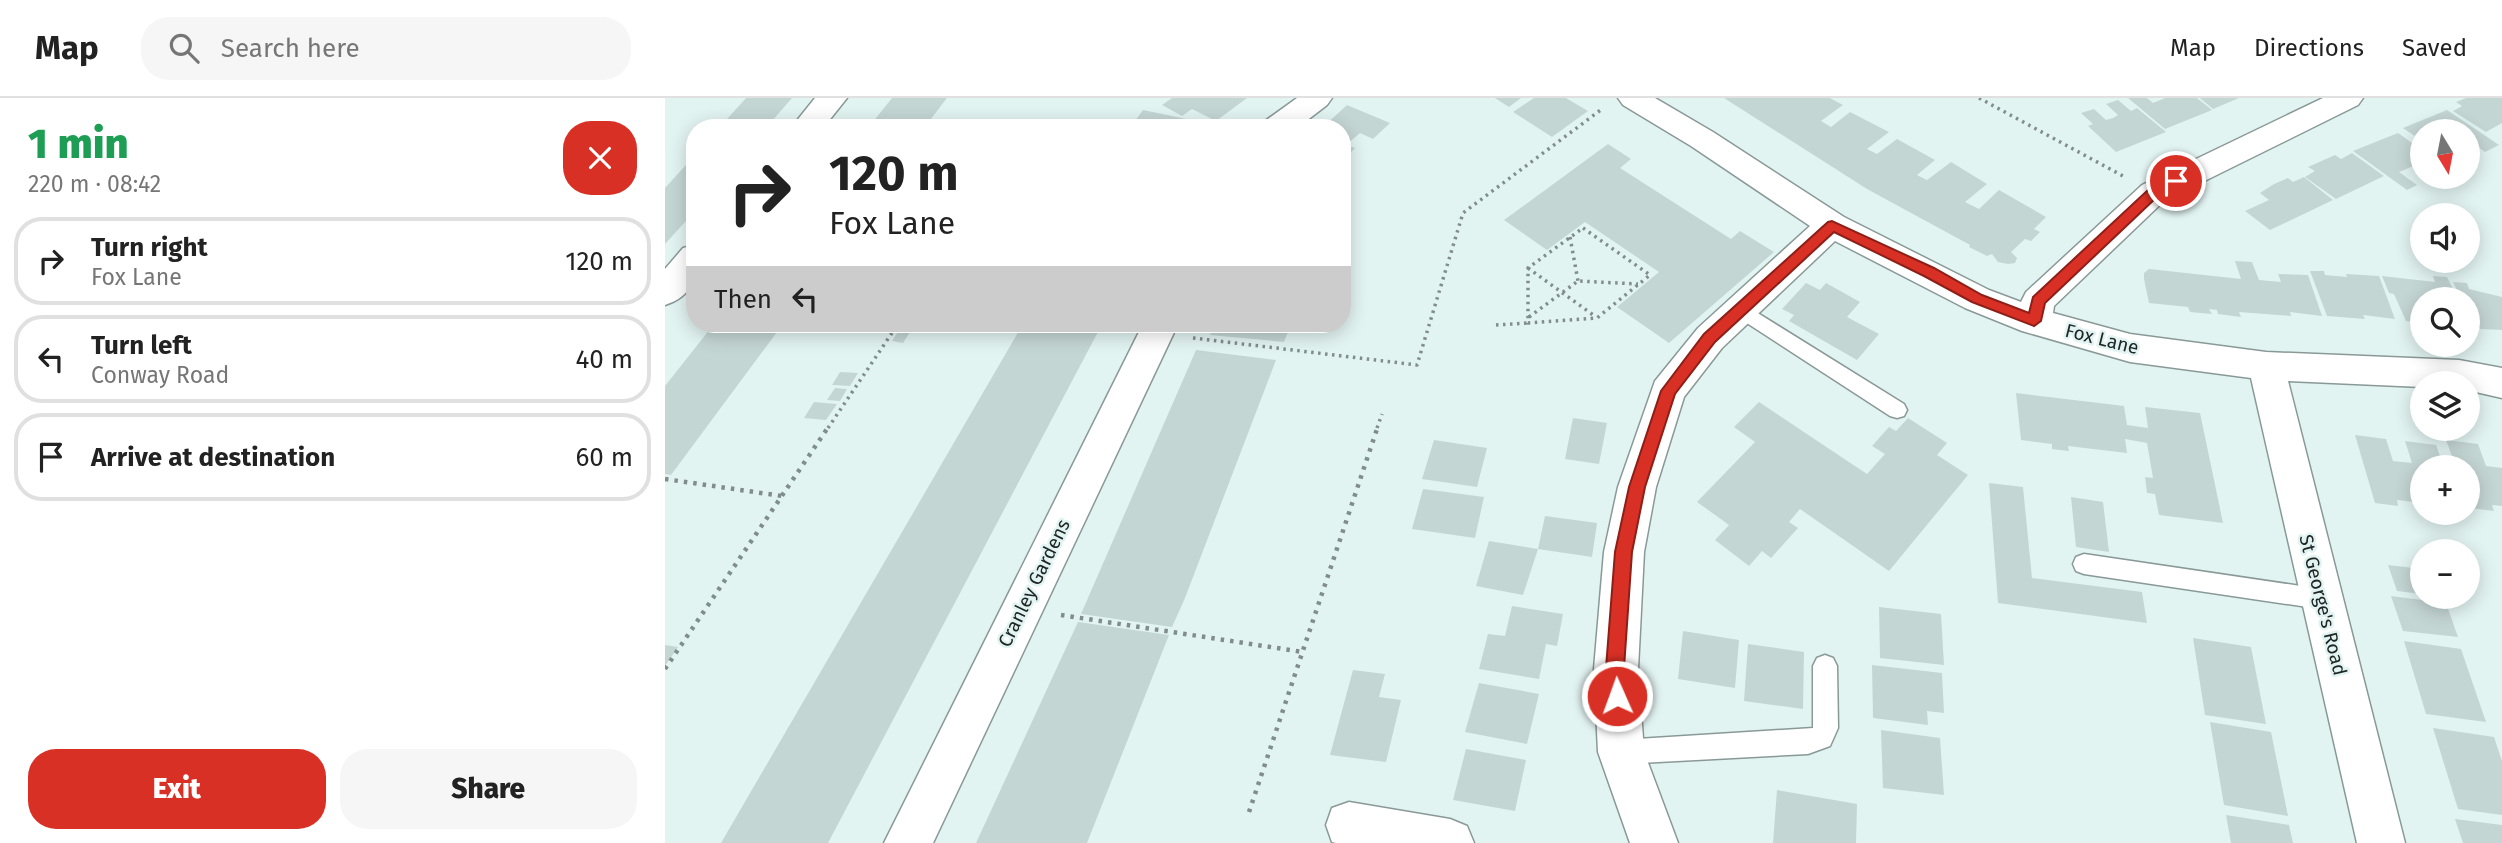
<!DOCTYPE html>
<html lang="en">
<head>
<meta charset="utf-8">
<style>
	:root { --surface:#fff; --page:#f6f6f6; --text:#222; --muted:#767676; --line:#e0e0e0; --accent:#d93025 }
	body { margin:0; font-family:"Fira Sans",sans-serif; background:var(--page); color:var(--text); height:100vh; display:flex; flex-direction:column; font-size:26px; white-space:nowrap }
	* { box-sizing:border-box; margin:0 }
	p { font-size:23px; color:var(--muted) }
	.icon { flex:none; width:38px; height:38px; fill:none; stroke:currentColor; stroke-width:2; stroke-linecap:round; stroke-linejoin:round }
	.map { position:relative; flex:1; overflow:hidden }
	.sheet { display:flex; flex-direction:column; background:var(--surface); width:665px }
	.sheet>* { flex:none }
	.hud { position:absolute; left:21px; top:21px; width:665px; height:214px; border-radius:28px; box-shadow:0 4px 18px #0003; background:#fff; color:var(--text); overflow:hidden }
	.needle { width:46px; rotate:170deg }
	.controls { position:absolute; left:1745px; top:21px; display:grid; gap:14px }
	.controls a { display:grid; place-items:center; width:70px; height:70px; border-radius:50%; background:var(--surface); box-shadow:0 4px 18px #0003; font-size:35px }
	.pin { position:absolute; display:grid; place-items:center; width:60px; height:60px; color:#fff; margin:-30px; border:4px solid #fff; border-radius:50%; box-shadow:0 2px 7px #0007 }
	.me { position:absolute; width:77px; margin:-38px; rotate:358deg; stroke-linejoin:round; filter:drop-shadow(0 0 5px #0008) }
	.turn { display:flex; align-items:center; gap:24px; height:147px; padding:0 28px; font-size:32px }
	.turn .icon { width:91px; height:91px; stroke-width:2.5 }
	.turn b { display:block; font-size:49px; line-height:60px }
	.then { display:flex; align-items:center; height:66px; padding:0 28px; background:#0003; gap:14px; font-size:26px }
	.round { display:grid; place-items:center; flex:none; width:74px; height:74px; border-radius:28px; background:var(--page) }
	.headline { display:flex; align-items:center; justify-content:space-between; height:119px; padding:0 28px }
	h1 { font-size:42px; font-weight:800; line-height:52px; color:#1e9e55 }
	.action { display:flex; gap:14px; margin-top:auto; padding:14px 28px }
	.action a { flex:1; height:80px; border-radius:28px; background:var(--accent); color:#fff; font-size:28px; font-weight:800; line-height:80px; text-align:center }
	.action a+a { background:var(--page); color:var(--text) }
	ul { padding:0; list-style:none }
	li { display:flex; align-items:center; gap:21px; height:88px; margin:0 14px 10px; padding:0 14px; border:4px solid var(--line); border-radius:28px }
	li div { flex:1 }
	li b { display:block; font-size:26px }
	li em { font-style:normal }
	header { display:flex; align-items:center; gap:42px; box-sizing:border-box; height:98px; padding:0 35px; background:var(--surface); border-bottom:2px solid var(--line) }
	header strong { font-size:33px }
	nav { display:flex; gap:38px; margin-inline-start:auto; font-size:24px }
	.search { width:490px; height:63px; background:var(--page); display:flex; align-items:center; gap:18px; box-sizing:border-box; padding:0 24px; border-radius:28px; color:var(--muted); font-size:26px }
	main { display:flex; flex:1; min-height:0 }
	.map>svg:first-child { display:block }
	.building { fill:#c4d6d4 }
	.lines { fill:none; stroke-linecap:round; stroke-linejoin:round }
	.service-casing { stroke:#899997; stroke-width:3 }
	.minor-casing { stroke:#899997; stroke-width:3 }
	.path-far1 { stroke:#818d8c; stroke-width:3.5; stroke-dasharray:2.5 4.5; stroke-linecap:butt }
	.path { stroke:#818d8c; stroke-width:4.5; stroke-dasharray:3.5 6; stroke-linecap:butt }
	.service { fill:#fff; fill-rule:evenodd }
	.minor { fill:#fff; fill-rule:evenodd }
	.route { fill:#d93025; stroke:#8d1f18; stroke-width:2 }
	.labels { text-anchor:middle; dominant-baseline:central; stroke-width:5; stroke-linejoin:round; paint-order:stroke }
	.street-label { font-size:19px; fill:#202626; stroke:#e2f4f2 }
</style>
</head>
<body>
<header>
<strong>Map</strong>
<div class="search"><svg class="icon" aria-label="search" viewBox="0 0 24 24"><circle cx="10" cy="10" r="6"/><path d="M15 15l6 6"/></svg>Search here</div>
<nav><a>Map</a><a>Directions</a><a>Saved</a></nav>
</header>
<main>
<section class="sheet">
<div class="headline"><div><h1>1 min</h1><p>220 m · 08:42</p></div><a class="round" style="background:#d93025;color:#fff"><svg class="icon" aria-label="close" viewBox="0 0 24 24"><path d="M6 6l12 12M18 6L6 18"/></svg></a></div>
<ul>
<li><svg class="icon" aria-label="right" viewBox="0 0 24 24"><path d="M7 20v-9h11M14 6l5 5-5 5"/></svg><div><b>Turn right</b><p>Fox Lane</p></div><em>120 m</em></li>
<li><svg class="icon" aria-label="left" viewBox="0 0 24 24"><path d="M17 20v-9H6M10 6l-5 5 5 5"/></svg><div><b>Turn left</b><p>Conway Road</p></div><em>40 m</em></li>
<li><svg class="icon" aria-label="arrive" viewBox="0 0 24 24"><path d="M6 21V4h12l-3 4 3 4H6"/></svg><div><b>Arrive at destination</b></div><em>60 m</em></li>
</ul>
<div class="action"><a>Exit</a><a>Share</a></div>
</section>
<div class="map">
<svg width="1837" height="745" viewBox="0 0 1837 745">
	<rect width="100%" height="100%" fill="#e2f4f2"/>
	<path class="building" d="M81,0H127L101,30H54Z
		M227,0H282L259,30H203Z
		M507,0H582L551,23L527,11L517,18L497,7Z
		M830,0H856L844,9Z
		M869,0H901L923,13L887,39L848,14Z
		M1059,0H1165L1178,7L1156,23L1166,29L1185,14L1224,34L1202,51L1212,56L1232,41L1270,62L1252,77L1262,82L1286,64L1322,86L1300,104L1314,111L1334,92L1381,119L1369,131L1375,134L1366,143L1360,141L1346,154L1352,160L1350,165L1343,166L1333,164L1327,156L1322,158L1304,149L1305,147L1202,91Z
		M1463,0H1482L1488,5L1500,0H1532L1547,12L1500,31Z
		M1535,0H1574L1548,11Z
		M1801,0H1837V25L1821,34L1788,13L1797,8L1791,4Z
		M1453,2L1466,13L1472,10L1501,34L1451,54L1423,28L1428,26L1416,15L1429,11L1441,22L1448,20L1453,17L1441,6Z
		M682,7L725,25L708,41L695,35L681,47L690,50L677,64V30H657Z
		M478,12L550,27L548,30H465Z
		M1782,12L1834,47L1820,54L1802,41V33H1757V43L1738,30Z
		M342,24L363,26L361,30H337Z
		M1733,35L1757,52V68L1753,66L1734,74L1752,87L1742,92L1688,53Z
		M943,46L966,61L955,70L1066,141L1075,133L1109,154L1004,245L952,209L994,174L920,124L882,152L839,122Z
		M1687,55L1719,78L1671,101L1640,79L1650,73L1643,69L1670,57L1676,61Z
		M30,57V113L0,146V90Z
		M1639,79L1668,102L1605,132L1580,113L1604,102L1595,95L1609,86L1623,80L1628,84Z
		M1570,163L1587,164L1594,182L1616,184L1613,176L1643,177L1657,218L1625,214L1626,218L1574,214L1576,219L1553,216L1552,212L1544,211L1547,216L1525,214L1523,209L1484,205L1479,181V175L1484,171L1576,181Z
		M1645,173H1659L1660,177L1682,179L1681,176L1714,178L1730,221L1698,217L1700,221L1662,218Z
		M1717,178L1770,184L1768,178L1782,179L1793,201H1757V225L1741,223L1729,196L1724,195Z
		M1788,184L1802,185L1804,191L1837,199V232L1815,231L1802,207V201H1796Z
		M1141,185L1155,192L1161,185L1195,204L1182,219L1214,236L1192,262L1124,223L1129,217L1117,211Z
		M49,226H118L6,377L0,376V288Z
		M238,226H250L238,245L227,243Z
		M358,226L434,232L163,745H56Z
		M550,226H626L619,244L545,237Z
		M531,252L611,262L520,500L507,529L416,516Z
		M175,274L193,275L185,288L167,287Z
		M170,290L182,291L175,303L162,302Z
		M1351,295L1459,308L1462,327L1483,330L1480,309L1535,315L1558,425L1494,417L1490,396L1482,395L1480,379L1488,380L1482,345L1460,341L1462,355L1403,348L1404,353L1387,351V346L1356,342Z
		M149,304L172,306L161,322L139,320Z
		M1094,304L1202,376L1220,356L1207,348L1224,329L1231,333L1243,320L1282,345L1272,357L1303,377L1224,473L1135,411L1124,424L1133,430L1106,460L1097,453L1084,468L1050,442L1064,427L1032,404L1090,344L1069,329Z
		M908,320L942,325L934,366L900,361Z
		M1690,337L1721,341L1728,363L1738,364L1747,365L1740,343L1771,347L1779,369H1757V405L1732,402L1733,408L1710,405Z
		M769,342L822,350L812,389L757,381Z
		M1781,342L1813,346L1821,368L1837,370V408L1827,407L1829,413L1805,410L1802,369H1791Z
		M1324,385L1358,389L1367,480L1477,494L1482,525L1333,505Z
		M758,391L819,399L810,440L747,431Z
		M1406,399L1438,404L1444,454L1411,449Z
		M880,418L932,425L927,459L873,451Z
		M824,443L873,451L858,497L811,488Z
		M1723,467L1757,471V496L1732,493Z
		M1726,498L1781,505L1793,539L1738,533Z
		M847,508L898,516L892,548L881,546L874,581L814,571L823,536L840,538Z
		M1214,509L1276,516L1279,567L1215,560Z
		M413,524L504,537L422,745H311Z
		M1018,533L1074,542L1070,590L1013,581Z
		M1528,540L1586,549L1601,626L1540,617Z
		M1739,543L1796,551L1821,624L1761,616Z
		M1083,546L1139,554L1138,611L1079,603Z
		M0,547L13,549L0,568Z
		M1207,567L1277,575L1279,615L1262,613L1263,627L1208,620Z
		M688,572L720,576L714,599L736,602L721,664L665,657Z
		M814,585L874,596L862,646L800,634Z
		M1545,624L1606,634L1623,718L1559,707Z
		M1768,630L1829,639L1837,663V717L1793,711Z
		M1216,632L1275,640L1279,697L1218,690Z
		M801,651L861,662L850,713L788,702Z
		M1112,692L1192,706L1191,745H1108Z
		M1561,717L1624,727L1628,745H1566Z
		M1790,721L1837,727V745H1798Z"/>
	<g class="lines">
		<g class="service-casing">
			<path id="service" d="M1075,204L1239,306L1242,312L1239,318L1232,320L1225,318L1068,216L1066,211L1068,206Z
				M1419,456L1656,491L1664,494L1667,501L1664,508L1656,511L1419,476L1411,473L1408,466L1411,459Z
				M1160,557L1168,560L1172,568L1173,630L1165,648L1143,656L956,666L947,663L944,654L947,645L956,642L1148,630V568L1152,560Z"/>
		</g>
		<g class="minor-casing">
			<path id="minor" d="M150,0H182L158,30H126Z
				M632,0H667L662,7L632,30H596L600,23Z
				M953,0H990L1048,34L1179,119L1324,192L1356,204L1361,194L1477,87L1658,0H1698L1693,7L1499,103L1389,208L1388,215L1465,236L1601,254L1794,262L1837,270V300L1802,292V285H1757V289L1623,283L1740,745H1692L1586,280L1465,264L1357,233L1300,210L1170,143L1057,250L1019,299L991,389L979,454L973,571L979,654L1013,745H965L933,654L929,571L939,454L953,389L990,283L1033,230L1145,128L1026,48L958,7Z
				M30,147C30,175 32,197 0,207V171L18,150Z
				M478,226H513L268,745H219Z
				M684,704L785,721L802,728L809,745H671L667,744L661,727L667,710Z"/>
		</g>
		<path class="path-far1" d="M1314,0L1458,78
			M918,130L985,177L932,220L863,225V170Z
			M905,139L913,183
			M863,170L931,219
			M864,219L913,183L973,186
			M406,226L457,232
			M831,227L863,225
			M528,240L752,267L798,115L937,11
			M163,330L233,226
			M712,330L717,316"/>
		<path class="path" d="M0,381L117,398
			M396,517L638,554
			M0,571L164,328
			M584,714L713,328"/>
		<use href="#service" class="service"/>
		<use href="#minor" class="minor"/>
	</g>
	<path class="route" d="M1511,79L1517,83L1516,87L1493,98L1380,205L1376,223L1369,228L1307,204L1259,178L1169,134L1050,244L1010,296L980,389L967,454L959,570L961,598L959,605L952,607L946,605L941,570L950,454L964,389L996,293L1039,236L1163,124L1167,123L1269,170L1317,197L1364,215L1368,199L1484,91Z"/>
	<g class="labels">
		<g class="street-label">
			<text transform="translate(1437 241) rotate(14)">Fox Lane</text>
			<text transform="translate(369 485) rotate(-64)">Cranley Gardens</text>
			<text transform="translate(1658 507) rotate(76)">St George's Road</text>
		</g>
	</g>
</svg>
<div class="controls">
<a><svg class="needle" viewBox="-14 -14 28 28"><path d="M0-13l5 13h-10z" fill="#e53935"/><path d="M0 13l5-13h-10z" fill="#767676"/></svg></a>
<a><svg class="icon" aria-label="sound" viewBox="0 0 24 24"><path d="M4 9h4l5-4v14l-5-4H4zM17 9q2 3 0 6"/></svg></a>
<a><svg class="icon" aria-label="search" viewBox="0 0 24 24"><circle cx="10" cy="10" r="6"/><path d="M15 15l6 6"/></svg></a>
<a><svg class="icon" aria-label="layers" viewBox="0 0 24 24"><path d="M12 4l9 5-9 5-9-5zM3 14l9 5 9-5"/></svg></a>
<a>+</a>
<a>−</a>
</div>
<div class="pin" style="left:1511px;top:83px;background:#d93025"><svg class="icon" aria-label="arrive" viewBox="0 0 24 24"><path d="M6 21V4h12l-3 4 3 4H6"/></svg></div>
<svg class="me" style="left:952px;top:598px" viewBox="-20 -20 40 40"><circle r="17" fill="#d93025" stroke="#fff" stroke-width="3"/><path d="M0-11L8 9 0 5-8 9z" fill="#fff"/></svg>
<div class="hud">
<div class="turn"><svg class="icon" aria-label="right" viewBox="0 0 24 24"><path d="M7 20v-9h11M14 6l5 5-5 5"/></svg><div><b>120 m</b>Fox Lane</div></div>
<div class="then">Then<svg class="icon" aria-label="left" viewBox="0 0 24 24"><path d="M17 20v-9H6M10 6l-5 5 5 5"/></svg></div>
</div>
</div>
</main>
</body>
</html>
